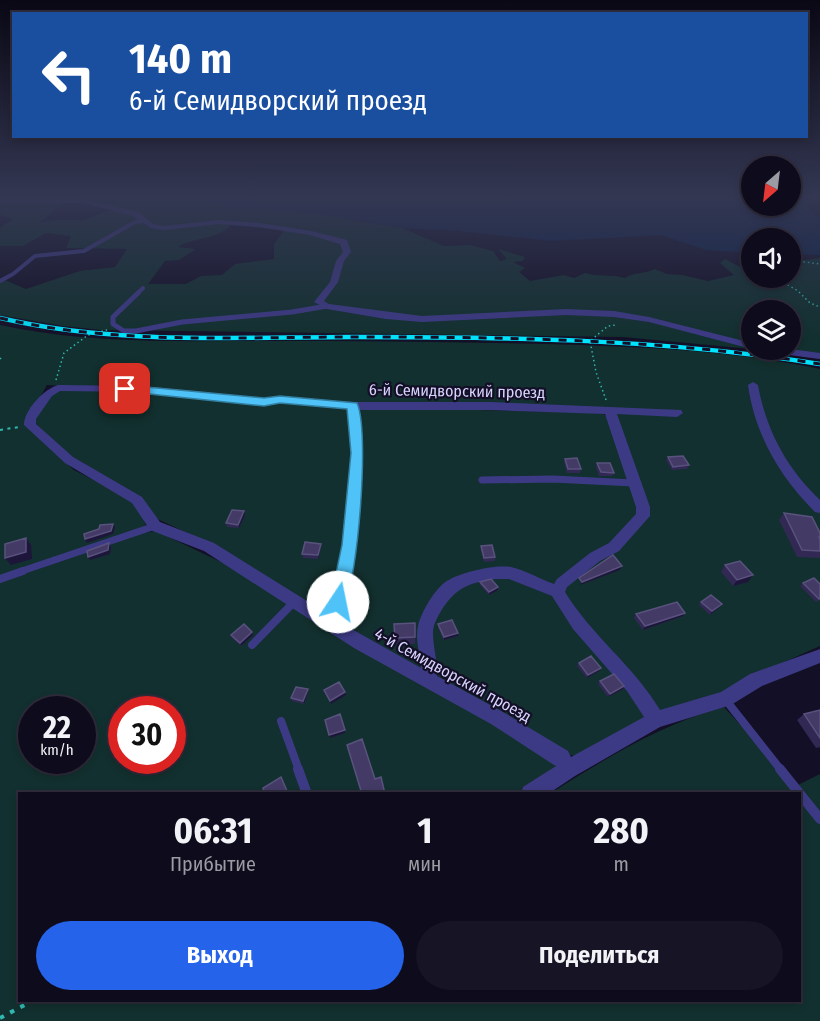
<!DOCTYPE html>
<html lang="ru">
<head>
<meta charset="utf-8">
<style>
	:root { --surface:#0e0b1c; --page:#171425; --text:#f1f3f6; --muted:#9b9ba3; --line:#2e2b3b; --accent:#2563eb }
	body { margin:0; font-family:"Fira Sans Condensed",sans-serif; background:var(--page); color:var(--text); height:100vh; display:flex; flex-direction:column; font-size:22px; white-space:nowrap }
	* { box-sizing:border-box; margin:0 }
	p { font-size:20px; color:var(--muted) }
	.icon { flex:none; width:33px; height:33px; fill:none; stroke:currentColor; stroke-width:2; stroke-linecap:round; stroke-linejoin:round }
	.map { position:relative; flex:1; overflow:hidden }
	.panel { position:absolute; left:18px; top:792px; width:783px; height:210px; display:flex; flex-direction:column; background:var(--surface); border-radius:0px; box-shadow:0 3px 9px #0003,0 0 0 2px var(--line) }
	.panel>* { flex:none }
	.guide { position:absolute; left:12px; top:12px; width:796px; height:126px; border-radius:0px; box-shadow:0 3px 9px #0003,0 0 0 2px var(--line); background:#1a4fa0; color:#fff; overflow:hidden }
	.needle { width:39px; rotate:208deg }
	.tools { position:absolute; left:741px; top:156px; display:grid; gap:12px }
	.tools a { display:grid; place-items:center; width:60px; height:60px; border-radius:50%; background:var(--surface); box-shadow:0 3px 9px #0003,0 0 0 2px var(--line); font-size:30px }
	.speed { position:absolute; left:18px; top:696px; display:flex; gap:12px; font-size:30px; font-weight:700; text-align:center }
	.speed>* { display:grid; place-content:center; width:78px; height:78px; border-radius:50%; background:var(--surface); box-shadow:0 3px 9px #0003,0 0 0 2px var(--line); line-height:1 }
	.speed small { font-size:15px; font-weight:400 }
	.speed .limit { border:9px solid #d22; background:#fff; color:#111 }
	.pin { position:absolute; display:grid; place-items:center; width:51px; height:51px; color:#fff; margin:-26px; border-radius:12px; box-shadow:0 3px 9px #0006 }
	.me { position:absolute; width:66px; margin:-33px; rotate:11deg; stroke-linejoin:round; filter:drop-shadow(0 0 4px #0008) }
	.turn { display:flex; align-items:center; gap:21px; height:126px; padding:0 18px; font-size:27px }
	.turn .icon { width:78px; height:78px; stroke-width:2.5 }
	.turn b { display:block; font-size:42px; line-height:51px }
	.eta { display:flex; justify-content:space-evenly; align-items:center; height:102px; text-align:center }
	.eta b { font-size:36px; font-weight:700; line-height:42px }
	.primary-button { display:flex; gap:12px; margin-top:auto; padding:12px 18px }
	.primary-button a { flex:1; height:69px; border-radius:36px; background:var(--accent); color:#fff; font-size:24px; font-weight:700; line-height:69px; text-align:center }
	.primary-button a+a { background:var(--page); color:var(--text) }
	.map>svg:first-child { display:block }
	.green { fill:#12302f; fill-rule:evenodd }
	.water { fill:#0c2248 }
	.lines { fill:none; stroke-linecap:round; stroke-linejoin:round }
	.path-far2 { stroke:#2fb8b0; stroke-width:1.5; stroke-dasharray:1.5 3; stroke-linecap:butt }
	.path-far1 { stroke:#2fb8b0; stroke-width:2; stroke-dasharray:3 4.5; stroke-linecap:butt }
	.path { stroke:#2fb8b0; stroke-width:4; stroke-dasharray:4.5 7; stroke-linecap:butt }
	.lane-far4 { stroke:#3d3a85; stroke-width:4 }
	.lane-far3 { stroke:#3d3a85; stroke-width:5 }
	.lane-far2 { stroke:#3d3a85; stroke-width:7 }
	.lane-far1 { stroke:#3d3a85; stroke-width:8 }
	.lane { stroke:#3d3a85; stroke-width:10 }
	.street { fill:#3d3a85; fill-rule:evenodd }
	.rail-casing { stroke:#00e5ff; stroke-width:4.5 }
	.rail { stroke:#130f26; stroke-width:3; stroke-dasharray:8; stroke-linecap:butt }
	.wall { fill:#312854 }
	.shaded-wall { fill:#1d163a }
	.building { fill:#433a66; stroke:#5a527e; stroke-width:1.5 }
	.route { fill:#4fc3f7; stroke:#337fa1; stroke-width:1.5 }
	.labels { text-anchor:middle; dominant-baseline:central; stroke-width:4.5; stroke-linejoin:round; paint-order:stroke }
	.street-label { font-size:16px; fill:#d9d4ff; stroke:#130f26 }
</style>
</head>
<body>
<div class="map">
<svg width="820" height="1021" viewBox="0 0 820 1021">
	<rect width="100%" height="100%" fill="#130f26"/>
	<path class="green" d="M32,197H211L209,200L221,205L324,215L402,228L444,246L471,245L493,251L500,261L507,259L498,249L525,257L523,261L513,262L525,268L519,272L530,281L564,275L574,278L585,273C599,277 611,274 625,278C634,272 645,274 655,269L667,274L682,275L708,281L734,275L720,263L725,259L742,268L751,270L752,278H790L791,262L820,258V359L758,350H790V310H752L751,349L623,337L101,330L63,326L0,315V278L26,289L80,271L115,267L127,249L66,248L71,236L46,233L23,246H0V228L13,219L0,215V200ZM66,200L82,201L113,209L84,220H60L40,222ZM231,225L284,230L274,244V259L235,264L222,275L201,276L186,284H148L165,261L179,260L196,249L178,247C196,236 215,241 231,225Z
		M0,325C87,344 178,341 267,341C372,341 476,342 581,345C661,348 741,352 820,369V646L755,675L722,693L661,711L655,707L563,599L566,585L647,517L614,416L618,414L262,400L47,385L38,401L28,428L74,470L133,500L146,525L141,529L0,577Z
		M57,391H142L349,409L355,455L345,546L331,617L211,544L153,517L71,458L37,425L34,420L52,393Z
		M362,407L602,413L606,416L641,508L622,535L554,585L511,571L441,590L423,672L339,624L356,410Z
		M156,531L242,572L494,724L556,765L552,773L517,794H20V1000H800V794L551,793C605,759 661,724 724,707L796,786L820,774V1021H0V581L142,533ZM32,710H82V760H32ZM122,710H172V760H122Z
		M501,575L555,597L645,714L642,722L576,756L570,755L441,681L435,672L430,626L449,594L485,578Z"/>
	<path class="water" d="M211,197H751L752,206H790L791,197H813L808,198L805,205L820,219V255L791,254L790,238H752L751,253L706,250L661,235L551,241L460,231L402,228L324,215L221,205L209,200Z"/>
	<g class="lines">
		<path class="path-far2" d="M790,260L820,264
			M776,278L798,291L810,303L820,307
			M0,359L2,357
			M56,380L64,353L88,335L107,330
			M606,400L596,372L590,341L608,326L616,325"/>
		<path class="path-far1" d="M0,430L19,427"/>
		<path class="path" d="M0,1018L34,1000"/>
		<path class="lane-far4" d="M0,281L13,274L35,256L84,251L135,222L144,221
			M137,294L143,288"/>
		<path class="lane-far3" d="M138,293L113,317V324L124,331H136L182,322L292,312L327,306"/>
		<path class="lane-far2" d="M482,480L553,479L634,483
			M19,572L155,526"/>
		<path class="lane-far1" d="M0,579L23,571
			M252,645L294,602
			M725,699L781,770
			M281,721L299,770"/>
		<path class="lane" d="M298,769L307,794
			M780,769L820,819"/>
		<path class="street" d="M0,199H83L139,212L153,224L164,226L218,220L259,223L311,231L347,240L351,252L344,261L338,282L324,301L329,304L422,316L566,309L614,311L649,317L752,343V349L649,322L614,317L566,315L422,322L386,319L327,309L314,302L330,282L336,261L343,252L340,244L310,235L259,227L218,224L164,230L151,228L133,216L83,203H0Z
			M790,349L820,353V359L774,353L769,350Z
			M753,382L758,385C766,430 787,469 820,500V513L815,512C780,477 755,435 748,385Z
			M58,385L143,386L263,398L280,397L353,402H490L681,410L683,413L677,417L617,414L650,507V516L619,551L600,561L567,587L565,592C591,635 634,666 660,710L721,692L750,674L820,649V663L762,686L731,705L660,727L575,776L548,794H521L523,787L556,766L554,765L491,724L354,648L204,551L150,530L132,503L65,463L24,425C24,410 44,389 58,385ZM60,391L143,392L263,406L280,403L348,409L351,453L349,480L342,545L328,614L214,543L160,522L142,497L73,457L36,424V419L52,396ZM359,410H490L605,414L636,507V514L609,543L590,553L557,579L554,584C540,579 525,570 511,567C495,564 456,573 444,583C433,592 421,613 418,626C415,640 420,654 421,668L341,623C360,557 365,477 359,410ZM496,579H509L552,596L573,629L627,691L644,717L571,757L568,751L503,712L437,676C438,662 433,648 433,633C433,625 437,618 441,611C456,587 469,583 496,579Z"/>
		<g class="rail-casing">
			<path id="rail" d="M0,318C115,345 236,337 353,337C510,337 665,339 820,364"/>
		</g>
		<use href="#rail" class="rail"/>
	</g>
	<path class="wall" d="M668,457L689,465L687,469L672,470L666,460Z
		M565,459L581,469L580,473H567L564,462Z
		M597,463L614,473L612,476H599L596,467Z
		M784,513L820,533V558L797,557L779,520Z
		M245,515L239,528L227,527L226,523Z
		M321,544V547L318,559L303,558L302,554Z
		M481,546L495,557V561L484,562L481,550Z
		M725,565L748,582L733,586L721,572Z
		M480,582L498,587V590L489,595L480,585Z
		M803,583L820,584V600L816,602L800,586Z
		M701,602L720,607L710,615L699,605Z
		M636,614L683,616L643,630L634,618Z
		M415,623V644H395L394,624Z
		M438,624L458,636L444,640L438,628Z
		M252,632L253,635L241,646L232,638L231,635Z
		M579,663L599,671L587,678L577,666Z
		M600,681L624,686L623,689L608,697L598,684Z
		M308,692L304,704L292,701L291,698Z
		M820,710V747L816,748L797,720L804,714Z"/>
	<path class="shaded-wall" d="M244,511L245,515L239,528L238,525Z
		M113,524L115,527L113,534L87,543L85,539Z
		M26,538L31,545L32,559L11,565L5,558Z
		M109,543L111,547L110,554L90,560L88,557Z
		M321,544V547L318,559V555Z
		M622,566L620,570L580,585L582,582Z
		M753,575L748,582L733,586L737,580Z
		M498,587V590L489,595V592Z
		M722,604L720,607L710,615L712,611Z
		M685,613L683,616L643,630L645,626Z
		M252,632L253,635L241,646L240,643Z
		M458,633V636L444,640V637Z
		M601,668L599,671L587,678L588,675Z
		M624,686L623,689L608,697L610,694Z
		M308,689V692L304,704L303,701Z
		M345,692L346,695L331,704L330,701Z
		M345,730V733L330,738L329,735Z"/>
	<path class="building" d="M683,456L689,465L673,467L668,457Z
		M577,458L581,469H568L565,459Z
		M597,463H610L614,473L601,472Z
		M232,510L244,511L238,525L226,523Z
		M784,513L812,517L820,533V537H819L820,540V551L802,550Z
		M113,524L111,531L85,539L84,534L99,529L100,525Z
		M26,538V552L5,558V544Z
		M305,542L321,544L318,555L302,554Z
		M109,543L108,550L88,557L87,551Z
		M492,545L495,557L484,558L481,546Z
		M613,555L622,566L582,582L579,578Z
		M740,561L753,575L737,580L725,565Z
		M814,578L820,584V598L819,599L803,583Z
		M491,579L498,587L489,592L480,582Z
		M711,595L722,604L712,611L701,602Z
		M677,602L685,613L645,626L636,614Z
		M452,620L458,633L444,637L438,624Z
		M415,623V637L395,638L394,624Z
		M244,624L252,632L240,643L231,635Z
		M591,656L601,668L588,675L579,663Z
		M614,674L624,686L610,694L600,681Z
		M339,682L345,692L330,701L324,690Z
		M296,687L308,689L303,701L291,698Z
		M820,710V738L804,714Z
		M340,714L345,730L329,735L325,720Z
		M362,739L375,779L381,777L385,794H362L347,745Z
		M281,777L287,791L283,794H265L263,788Z"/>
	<linearGradient id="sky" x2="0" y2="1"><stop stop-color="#0a0815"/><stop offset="0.58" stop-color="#333752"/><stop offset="1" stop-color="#333752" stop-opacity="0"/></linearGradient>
	<rect width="820" height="340" fill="url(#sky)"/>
	<path class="route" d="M125,385L264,398L280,396L357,403C370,431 358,578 344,606L338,608L333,606L330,602L342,545L351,453L347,409L280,403L264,406L121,391V386Z"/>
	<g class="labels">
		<g class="street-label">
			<text transform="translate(457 391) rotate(1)">6-й Семидворский проезд</text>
			<text transform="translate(453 675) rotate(29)">4-й Семидворский проезд</text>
		</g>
	</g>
</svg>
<div class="tools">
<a><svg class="needle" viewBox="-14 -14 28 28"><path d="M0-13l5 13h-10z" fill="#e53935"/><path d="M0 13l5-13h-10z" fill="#9b9ba3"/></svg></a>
<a><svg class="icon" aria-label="sound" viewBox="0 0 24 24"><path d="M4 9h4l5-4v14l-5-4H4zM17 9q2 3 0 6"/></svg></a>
<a><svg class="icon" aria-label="layers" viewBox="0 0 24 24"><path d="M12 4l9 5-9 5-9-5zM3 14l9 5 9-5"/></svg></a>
</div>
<div class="speed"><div>22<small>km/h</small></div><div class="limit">30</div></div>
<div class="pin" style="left:125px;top:389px;background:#d93025"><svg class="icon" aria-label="arrive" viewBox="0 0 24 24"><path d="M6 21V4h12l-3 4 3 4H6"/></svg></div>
<svg class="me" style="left:338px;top:602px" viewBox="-20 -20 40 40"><circle r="19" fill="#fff"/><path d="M0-13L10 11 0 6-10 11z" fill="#4fc3f7"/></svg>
<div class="guide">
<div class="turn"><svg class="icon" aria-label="left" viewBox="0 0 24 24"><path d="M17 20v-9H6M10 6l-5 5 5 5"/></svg><div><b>140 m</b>6-й Семидворский проезд</div></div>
</div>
<section class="panel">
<div class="eta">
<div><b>06:31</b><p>Прибытие</p></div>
<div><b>1</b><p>мин</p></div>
<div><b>280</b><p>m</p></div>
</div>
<div class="primary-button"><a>Выход</a><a>Поделиться</a></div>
</section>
</div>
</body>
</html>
